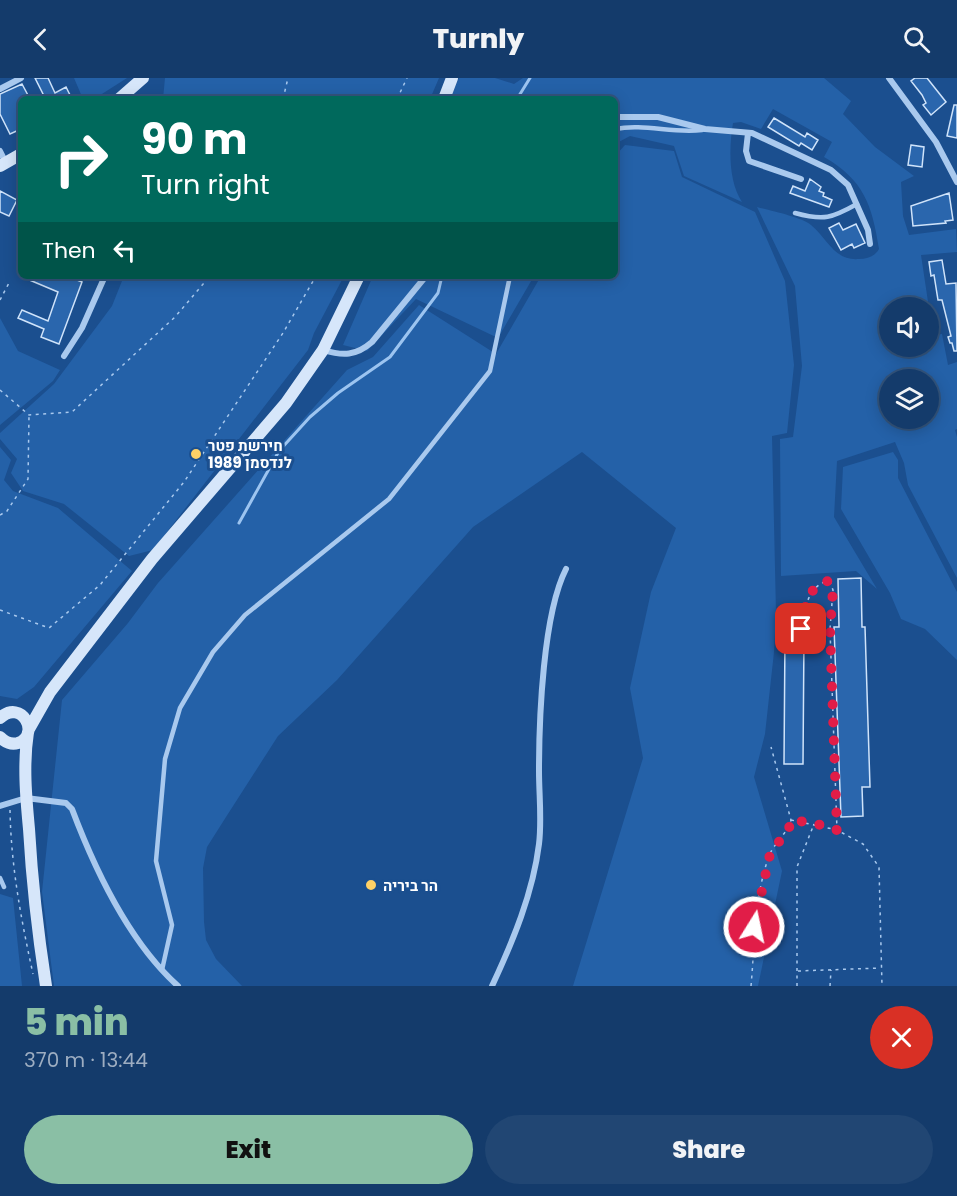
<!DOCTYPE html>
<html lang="en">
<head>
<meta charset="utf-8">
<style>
	:root { --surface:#143b6b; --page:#214673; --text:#f1f3f6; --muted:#9dadc1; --line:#33557e; --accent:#8abfa5 }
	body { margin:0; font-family:Poppins,Heebo,sans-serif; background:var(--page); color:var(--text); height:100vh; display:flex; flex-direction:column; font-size:22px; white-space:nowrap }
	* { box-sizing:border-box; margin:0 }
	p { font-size:20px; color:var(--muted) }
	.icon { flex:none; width:33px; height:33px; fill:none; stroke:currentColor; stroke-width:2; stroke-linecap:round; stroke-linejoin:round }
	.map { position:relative; height:908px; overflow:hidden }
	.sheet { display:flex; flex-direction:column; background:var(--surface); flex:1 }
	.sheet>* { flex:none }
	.top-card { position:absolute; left:18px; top:18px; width:600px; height:183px; border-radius:9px; box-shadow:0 3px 15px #0003,0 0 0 2px var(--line); background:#00695c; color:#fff; overflow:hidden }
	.fabs { position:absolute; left:879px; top:219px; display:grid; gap:12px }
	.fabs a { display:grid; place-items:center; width:60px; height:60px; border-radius:50%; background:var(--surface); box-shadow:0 3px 15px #0003,0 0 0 2px var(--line); font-size:30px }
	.pin { position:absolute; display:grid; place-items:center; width:51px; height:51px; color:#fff; margin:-26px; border-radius:12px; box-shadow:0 3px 9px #0006 }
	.me { position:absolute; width:66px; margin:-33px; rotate:10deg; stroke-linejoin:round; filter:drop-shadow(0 0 4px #0008) }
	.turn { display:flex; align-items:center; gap:21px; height:126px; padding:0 24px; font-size:27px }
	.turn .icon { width:78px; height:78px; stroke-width:2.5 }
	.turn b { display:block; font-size:42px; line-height:51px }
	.then { display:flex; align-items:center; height:57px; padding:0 24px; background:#0003; gap:12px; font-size:22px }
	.round { display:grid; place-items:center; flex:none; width:63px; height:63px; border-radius:32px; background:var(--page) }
	.overview { display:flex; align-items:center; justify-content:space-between; height:102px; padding:0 24px }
	h1 { font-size:36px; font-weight:800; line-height:45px; color:var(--accent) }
	.cta { display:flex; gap:12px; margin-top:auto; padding:12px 24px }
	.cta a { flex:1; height:69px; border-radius:36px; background:var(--accent); color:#111; font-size:24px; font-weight:800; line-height:69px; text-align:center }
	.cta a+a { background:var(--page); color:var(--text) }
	header { display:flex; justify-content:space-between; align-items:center; height:78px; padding:0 24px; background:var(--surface); font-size:27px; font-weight:800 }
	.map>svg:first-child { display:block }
	.green { fill:#2461a8; fill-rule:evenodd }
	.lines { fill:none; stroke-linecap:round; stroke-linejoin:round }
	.stream { stroke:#9cc4f0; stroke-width:3 }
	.building { fill:#2a66ad; stroke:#cfe3fa; stroke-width:1.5 }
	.path { stroke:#a9c9ee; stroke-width:1.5; stroke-dasharray:3 4.5; stroke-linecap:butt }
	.lane { stroke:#a9c9ee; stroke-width:4.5 }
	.street { stroke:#a9c9ee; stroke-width:6 }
	.secondary { stroke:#d6e6fa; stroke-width:12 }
	.route { stroke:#e11d48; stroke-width:10; stroke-dasharray:0 18 }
	.poi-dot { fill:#ffd166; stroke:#1b4f8f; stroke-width:2 }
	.labels { text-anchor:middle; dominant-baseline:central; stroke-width:6; stroke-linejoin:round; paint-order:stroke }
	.poi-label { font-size:15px; font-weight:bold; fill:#fff; stroke:#1b4f8f; text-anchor:start }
</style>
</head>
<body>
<header><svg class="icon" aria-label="back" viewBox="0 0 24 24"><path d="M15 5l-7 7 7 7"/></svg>Turnly<svg class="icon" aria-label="search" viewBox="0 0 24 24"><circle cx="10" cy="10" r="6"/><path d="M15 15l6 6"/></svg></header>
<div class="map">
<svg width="957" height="908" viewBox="0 0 957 908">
	<rect width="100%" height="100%" fill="#1b4f8f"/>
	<path class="green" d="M74,0H127L94,21H83Z
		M165,0H439L430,21H163Z
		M459,0H495L514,6L523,0H824L851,23L843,36L875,69L914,98L901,104L903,138L909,157L956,151L957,174L921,177L933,257L942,256L948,287L957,284V351L955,352L957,359V500L908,407L904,385L895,364L837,383L834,439L877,511L856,493L781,498L780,361L793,359L802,288L795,208L757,129C771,133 801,139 811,147C828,161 834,183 859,181C868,181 875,178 879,171C872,127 864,102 824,79L832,64L773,31L761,51L741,44L733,45C729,69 728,103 742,124L684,98L674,68L630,58L615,66V21H450ZM890,230H928V268H890ZM890,302H928V340H890Z
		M625,67L674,73L682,99L755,134L785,203L794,287L787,355L772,358L776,534L774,574L765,656L754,699L782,793L758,908H573L643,680L630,610L651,514L676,450L582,374L473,449L337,602L278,658L226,739L207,769L203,790L204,844L206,862L216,881L242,908H54L42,814L62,622L128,545L158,505L347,292L373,279L419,227L496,276L541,198H615V78Z
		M124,198H344L314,255L308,272L153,472L129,478L64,426L23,413L11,395L17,381L0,361V355L54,306L112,228Z
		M373,198H534L498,260L416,221L367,273L343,267Z
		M0,240L18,273L60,292L53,303L0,347Z
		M0,369L11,382L4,402L13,413L58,430L132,493L34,609L17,621L0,618Z
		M893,374L898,382V400L957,514V582L925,551L901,541L890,515L841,431L843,389Z
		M0,816L13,820L22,908H0Z"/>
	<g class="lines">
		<path class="stream" d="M517,21L530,0
			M239,445L279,373L310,339L338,315L390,279L438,215L442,198"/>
	</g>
	<path class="building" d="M35,0H48L55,15L66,9L72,21H43L45,20Z
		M915,0H927L946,24L931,37L923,27L926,25L922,17L911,3Z
		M22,6L30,21H21V51L10,56L0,36V16Z
		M954,27H957V60L947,58Z
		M774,40L805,59L807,55L818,62L812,72L801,65L799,68L768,49Z
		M911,67L924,69L922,89L908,87Z
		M810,101L821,109L819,113L824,115L823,118L832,122L829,129L790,115L793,108L805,113Z
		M0,113L17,122L9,138L0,134Z
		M949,115L953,142L945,143L946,145L913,148L911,128Z
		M839,145L843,152L856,146L865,165L854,170L852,166L841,172L829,150Z
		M942,182L946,206L956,205L957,273H954L952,265H950L948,259L951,258L942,222H938L934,197L931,198L929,184Z
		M20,198H67L82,204L59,266L41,259L44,251L18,240L22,232L48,243L58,214Z
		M861,500L862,549H865L870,709H862L863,738L841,739L834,549H839L838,501Z
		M785,557H804L803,686H784Z"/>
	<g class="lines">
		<path class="path" d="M283,21L288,0
			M397,21L407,0
			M0,222L10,203
			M0,312L29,337L72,334L175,239L210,198
			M0,437L7,433L28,401L29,338
			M0,532L49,550L100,507L184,404L283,255L316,198
			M801,551C804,534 807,509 827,503L830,504L833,512L830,551L837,752
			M10,732C11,788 21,841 33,896
			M791,742L837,752L863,766L879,789L882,908
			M798,893L880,890
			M751,908C755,864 754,820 769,778C774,765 787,756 791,742L771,669
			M797,908V789L814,746
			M830,908L831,892"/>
		<path class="lane" d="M615,51C644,45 673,56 702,52
			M795,135C824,143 832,140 857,126
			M0,800L4,809
			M162,892L172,847L156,783L165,681L180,630L213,574L245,537L389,421L490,293L510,198"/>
		<path class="street" d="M889,0L936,64L957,104
			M0,11L21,0
			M615,39H658L705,51L752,55L831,92L848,107L868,152L870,166
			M748,55L746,73L749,83L801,101
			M0,73L6,85
			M323,272C343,278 356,278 372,264L426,198
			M64,278L82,250L105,198
			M0,728L26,720L66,725L72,731C95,792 129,864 178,908
			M492,908C513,863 533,815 539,766C542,742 539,717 539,693C539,641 543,536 566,491"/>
		<path class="secondary" d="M119,21L143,0
			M444,21L452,0
			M0,88L21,76
			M0,640C22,620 41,657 18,665C11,667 5,664 0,659
			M29,651L50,614L152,481L286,325L323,272L359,198
			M28,654C23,686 26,719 29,751C32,804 38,856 46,908"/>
	</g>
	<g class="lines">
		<path class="route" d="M754,849L770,776L789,750L791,742L814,745L837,752L830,551L833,512L830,504L826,503C807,509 804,533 801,551"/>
	</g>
	<g class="poi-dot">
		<circle cx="196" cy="376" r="6"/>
		<circle cx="371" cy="807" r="6"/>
	</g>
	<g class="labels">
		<g class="poi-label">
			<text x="208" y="367">חירשת פטר<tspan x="208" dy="17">לנדסמן 1989</tspan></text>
			<text x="383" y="807">הר ביריה</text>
		</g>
	</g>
</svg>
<div class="fabs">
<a><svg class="icon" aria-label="sound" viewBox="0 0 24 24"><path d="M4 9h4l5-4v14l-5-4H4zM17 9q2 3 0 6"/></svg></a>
<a><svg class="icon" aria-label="layers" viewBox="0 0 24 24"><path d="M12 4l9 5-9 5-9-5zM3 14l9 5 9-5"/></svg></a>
</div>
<div class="pin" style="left:801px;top:551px;background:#d93025"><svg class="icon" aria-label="arrive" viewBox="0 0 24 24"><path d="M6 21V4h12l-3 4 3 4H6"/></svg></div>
<svg class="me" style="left:754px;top:849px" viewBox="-20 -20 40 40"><circle r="17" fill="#e11d48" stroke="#fff" stroke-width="3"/><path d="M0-11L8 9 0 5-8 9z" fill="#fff"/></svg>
<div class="top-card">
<div class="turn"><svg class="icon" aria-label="right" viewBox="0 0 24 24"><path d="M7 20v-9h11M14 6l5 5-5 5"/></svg><div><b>90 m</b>Turn right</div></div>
<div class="then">Then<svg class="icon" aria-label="left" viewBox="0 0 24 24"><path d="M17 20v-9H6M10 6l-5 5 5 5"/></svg></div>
</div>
</div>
<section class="sheet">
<div class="overview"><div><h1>5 min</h1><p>370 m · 13:44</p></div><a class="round" style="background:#d93025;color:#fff"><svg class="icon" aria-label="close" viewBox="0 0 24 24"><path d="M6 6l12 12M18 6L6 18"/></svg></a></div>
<div class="cta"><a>Exit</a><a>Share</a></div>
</section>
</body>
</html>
